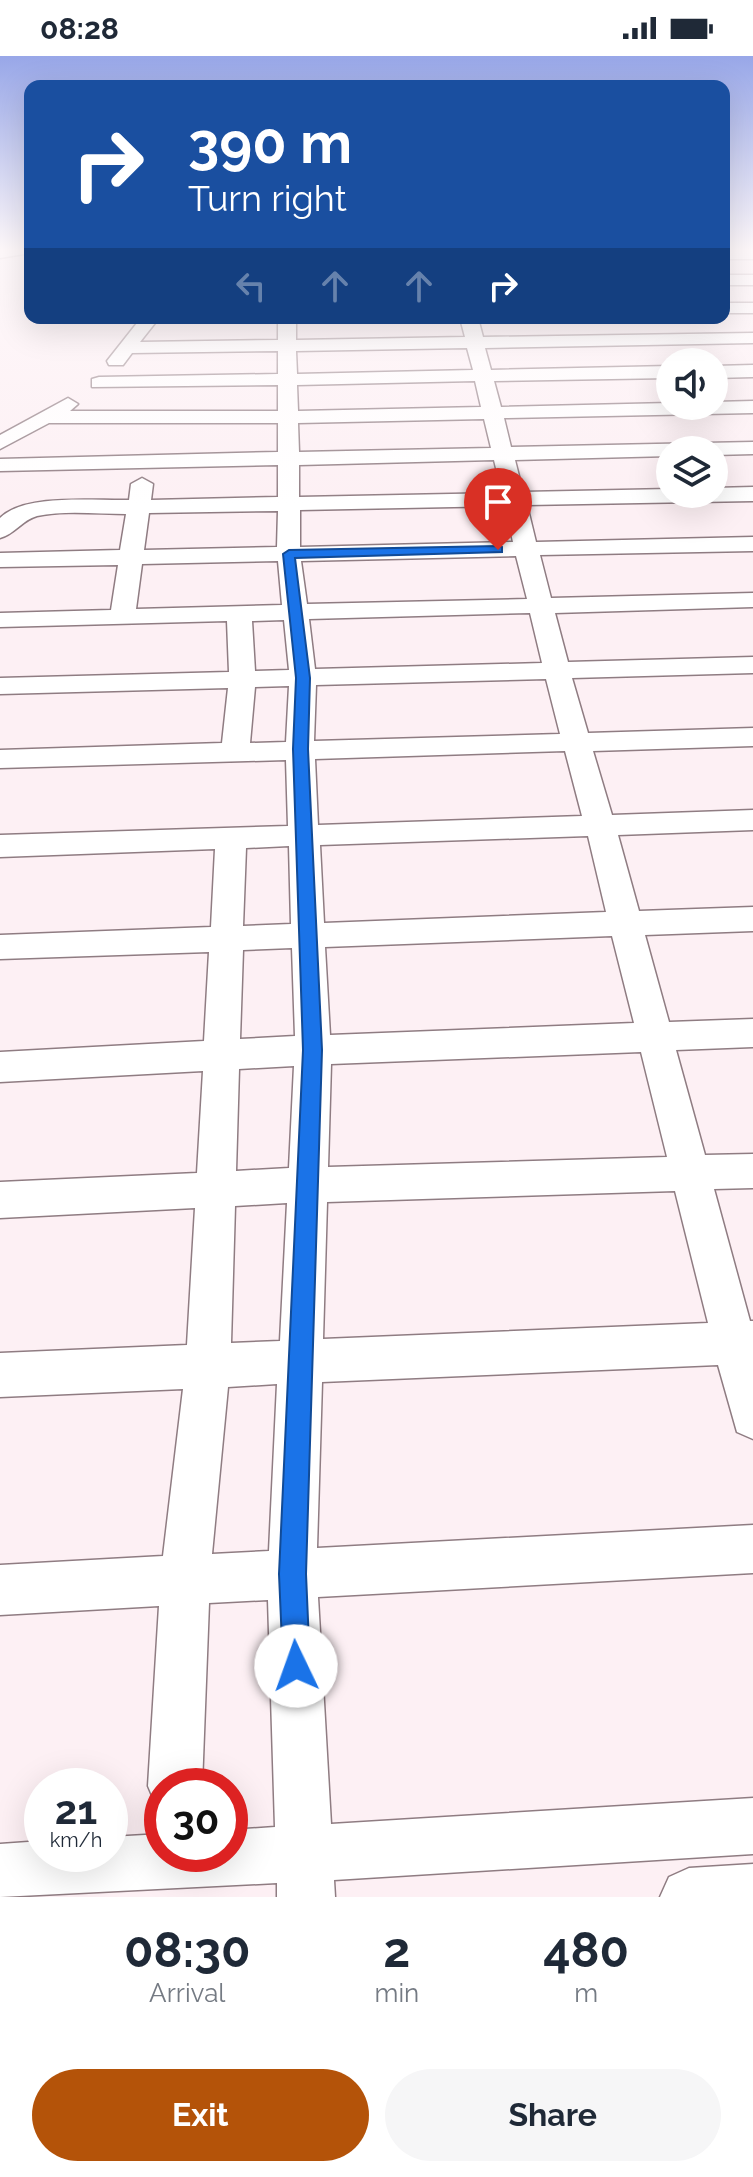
<!DOCTYPE html>
<html lang="en">
<head>
<meta charset="utf-8">
<style>
	:root { --surface:#fff; --page:#f6f6f7; --text:#1f2937; --muted:#747a83; --accent:#b45309 }
	body { margin:0; font-family:Raleway,sans-serif; background:var(--page); color:var(--text); height:100vh; display:flex; flex-direction:column; font-size:30px; white-space:nowrap }
	* { box-sizing:border-box; margin:0 }
	p { font-size:26px; color:var(--muted) }
	.icon { flex:none; width:44px; height:44px; fill:none; stroke:currentColor; stroke-width:2; stroke-linecap:round; stroke-linejoin:round }
	.map { position:relative; height:1841px; overflow:hidden }
	.panel { display:flex; flex-direction:column; background:var(--surface); flex:1 }
	.panel>* { flex:none }
	.banner { position:absolute; left:24px; top:24px; width:706px; height:244px; border-radius:16px; box-shadow:0 8px 32px #0002; background:#1a4fa0; color:#fff; overflow:hidden }
	.controls { position:absolute; left:656px; top:292px; display:grid; gap:16px }
	.controls a { display:grid; place-items:center; width:72px; height:72px; border-radius:50%; background:var(--surface); box-shadow:0 8px 32px #0002; font-size:40px }
	.speed { position:absolute; left:24px; top:1712px; display:flex; gap:16px; font-size:40px; font-weight:700; text-align:center }
	.speed>* { display:grid; place-content:center; width:104px; height:104px; border-radius:50%; background:var(--surface); box-shadow:0 8px 32px #0002; line-height:1 }
	.speed small { font-size:20px; font-weight:400 }
	.speed .limit { border:12px solid #d22; background:#fff; color:#111 }
	.pin { position:absolute; display:grid; place-items:center; width:68px; height:68px; color:#fff; margin:-82px -34px; border-radius:50% 50% 50% 0; rotate:-45deg; box-shadow:0 0 8px #0007 }
	.pin .icon { rotate:45deg }
	.me { position:absolute; width:88px; margin:-44px; rotate:357deg; stroke-linejoin:round; filter:drop-shadow(0 0 6px #0008) }
	.turn { display:flex; align-items:center; gap:28px; height:168px; padding:0 32px; font-size:36px }
	.turn .icon { width:104px; height:104px; stroke-width:2.5 }
	.turn b { display:block; font-size:56px; line-height:68px }
	.lanes { display:flex; align-items:center; height:76px; padding:0 32px; background:#0003; justify-content:center; gap:40px; direction:ltr }
	.lanes .off { opacity:.35 }
	.eta { display:flex; justify-content:space-evenly; align-items:center; height:136px; text-align:center }
	.eta b { font-size:48px; font-weight:700; line-height:56px }
	.button { display:flex; gap:16px; margin-top:auto; padding:16px 32px }
	.button a { flex:1; height:92px; border-radius:48px; background:var(--accent); color:#fff; font-size:32px; font-weight:700; line-height:92px; text-align:center }
	.button a+a { background:var(--page); color:var(--text) }
	.status { display:flex; justify-content:space-between; align-items:center; height:56px; padding:0 40px; background:var(--surface); direction:ltr }
	.status svg { height:22px; fill:currentColor }
	.map>svg:first-child { display:block }
	.lines { fill:none; stroke-linecap:round; stroke-linejoin:round }
	.minor-casing { stroke:#8f7c82; stroke-width:3 }
	.minor { fill:#fff; fill-rule:evenodd }
	.route { fill:#1a73e8; stroke:#114b97; stroke-width:2 }
</style>
</head>
<body>
<div class="status"><b>08:28</b><svg viewBox="0 0 49 12"><path d="M0 12V9h3v3zM5 12V6h3v6zM10 12V3h3v9zM15 12V0h3v12zM26 1h20v11H26zM47 4h2v5h-2z"/></svg></div>
<div class="map">
<svg width="753" height="1841" viewBox="0 0 753 1841">
	<rect width="100%" height="100%" fill="#fdf0f4"/>
	<g class="lines">
		<g class="minor-casing">
			<path id="minor" d="M30,191V197L0,202V192Z
				M724,193H753V203H724Z
				M724,219H753V229H724Z
				M724,247H753V257H724Z
				M141,262H159L140,286L278,284V262H296V284L465,281L460,262H478L483,281L753,277V287L485,292L491,314L670,310V322L494,325L501,351L670,347V350H714V346L753,345V357L504,362L511,391L753,386V398L714,399V394H670V400L515,404L523,436L670,433V438H714V432L753,431V445L527,449L536,486L753,481V495L540,499L551,542L753,537V551L555,557L568,606L753,601V617L572,622L588,677L753,672V690L593,695L612,759L753,754V774L618,779L639,855L753,851V875L645,879L669,966L753,963V991L676,994L705,1099L753,1098V1132L714,1133L750,1265H753V1383L737,1376L718,1309L322,1326L317,1492L753,1469V1517L318,1541L331,1768L753,1742V1798L334,1824L335,1841H277V1827L0,1841V1788L42,1785V1798H110V1781L162,1778V1798H230V1774L275,1771L268,1544L209,1547L202,1730H162V1752L156,1749L148,1730L159,1550L0,1559V1509L163,1500L183,1333L0,1341V1297L187,1289L195,1152L0,1162V1126L197,1117L203,1015L0,1026V996L204,985L209,896L0,903V879L211,871L215,793L0,801V779L288,770L286,704L0,712V694L222,687L228,632L0,638V622L229,616L227,565L0,571V557L111,554L118,509L0,511V497L120,494L126,458C98,458 65,454 37,460C22,464 15,478 0,482V462C25,437 94,445 129,444L131,428L142,422L153,428L151,444L278,441V409L0,415V403L278,396V367H49L0,393V379L68,342L78,348L70,355H278V329L92,331V323L99,321L278,318V295L132,297L123,309H109L107,305ZM467,292L473,314L297,318L296,295ZM475,325L481,351L298,355L297,329ZM484,363L491,392L299,396L298,367ZM494,404L502,437L299,441V409ZM505,450L513,486L300,491V454ZM278,455L277,491L144,494L149,457ZM516,500L527,543L307,548L301,505ZM278,505L282,549L136,553L142,508ZM530,557L542,607L315,613L309,563ZM284,564L289,614L255,615L252,565ZM546,623L560,678L314,685L316,629ZM289,630L286,686L250,687L255,631ZM565,695L582,760L318,769L315,703ZM588,780L606,856L324,867L320,789ZM289,790L291,868L243,870L246,792ZM612,880L634,967L330,979L325,891ZM292,892L295,980L240,983L243,894ZM641,996L667,1101L328,1111L331,1008ZM294,1010L289,1112L236,1115L239,1013ZM675,1135L708,1267L323,1283L327,1146ZM287,1147L280,1285L231,1287L235,1150ZM277,1328L269,1495L212,1498L228,1331Z
				M753,309V321L714,322V310Z
				M753,1808V1841H660L669,1821L689,1812Z"/>
		</g>
		<use href="#minor" class="minor"/>
	</g>
	<linearGradient id="sky" x2="0" y2="1"><stop stop-color="#98a7e8"/><stop offset="0.43" stop-color="#fef8fa"/><stop offset="1" stop-color="#fef8fa" stop-opacity="0"/></linearGradient>
	<rect width="753" height="449" fill="url(#sky)"/>
	<path class="route" d="M498,490L502,491V496L295,502L310,622L308,693L322,994L306,1518L310,1610L306,1620L296,1624L287,1620L283,1610L279,1518L303,994L293,693L296,622L283,498L289,494Z"/>
</svg>
<div class="controls">
<a><svg class="icon" aria-label="sound" viewBox="0 0 24 24"><path d="M4 9h4l5-4v14l-5-4H4zM17 9q2 3 0 6"/></svg></a>
<a><svg class="icon" aria-label="layers" viewBox="0 0 24 24"><path d="M12 4l9 5-9 5-9-5zM3 14l9 5 9-5"/></svg></a>
</div>
<div class="speed"><div>21<small>km/h</small></div><div class="limit">30</div></div>
<div class="pin" style="left:498px;top:494px;background:#d93025"><svg class="icon" aria-label="arrive" viewBox="0 0 24 24"><path d="M6 21V4h12l-3 4 3 4H6"/></svg></div>
<svg class="me" style="left:296px;top:1610px" viewBox="-20 -20 40 40"><circle r="19" fill="#fff"/><path d="M0-13L10 11 0 6-10 11z" fill="#1a73e8"/></svg>
<div class="banner">
<div class="turn"><svg class="icon" aria-label="right" viewBox="0 0 24 24"><path d="M7 20v-9h11M14 6l5 5-5 5"/></svg><div><b>390 m</b>Turn right</div></div>
<div class="lanes"><svg class="icon off" aria-label="left" viewBox="0 0 24 24"><path d="M17 20v-9H6M10 6l-5 5 5 5"/></svg><svg class="icon off" aria-label="ahead" viewBox="0 0 24 24"><path d="M12 20V5M6 11l6-6 6 6"/></svg><svg class="icon off" aria-label="ahead" viewBox="0 0 24 24"><path d="M12 20V5M6 11l6-6 6 6"/></svg><svg class="icon" aria-label="right" viewBox="0 0 24 24"><path d="M7 20v-9h11M14 6l5 5-5 5"/></svg></div>
</div>
</div>
<section class="panel">
<div class="eta">
<div><b>08:30</b><p>Arrival</p></div>
<div><b>2</b><p>min</p></div>
<div><b>480</b><p>m</p></div>
</div>
<div class="button"><a>Exit</a><a>Share</a></div>
</section>
</body>
</html>
